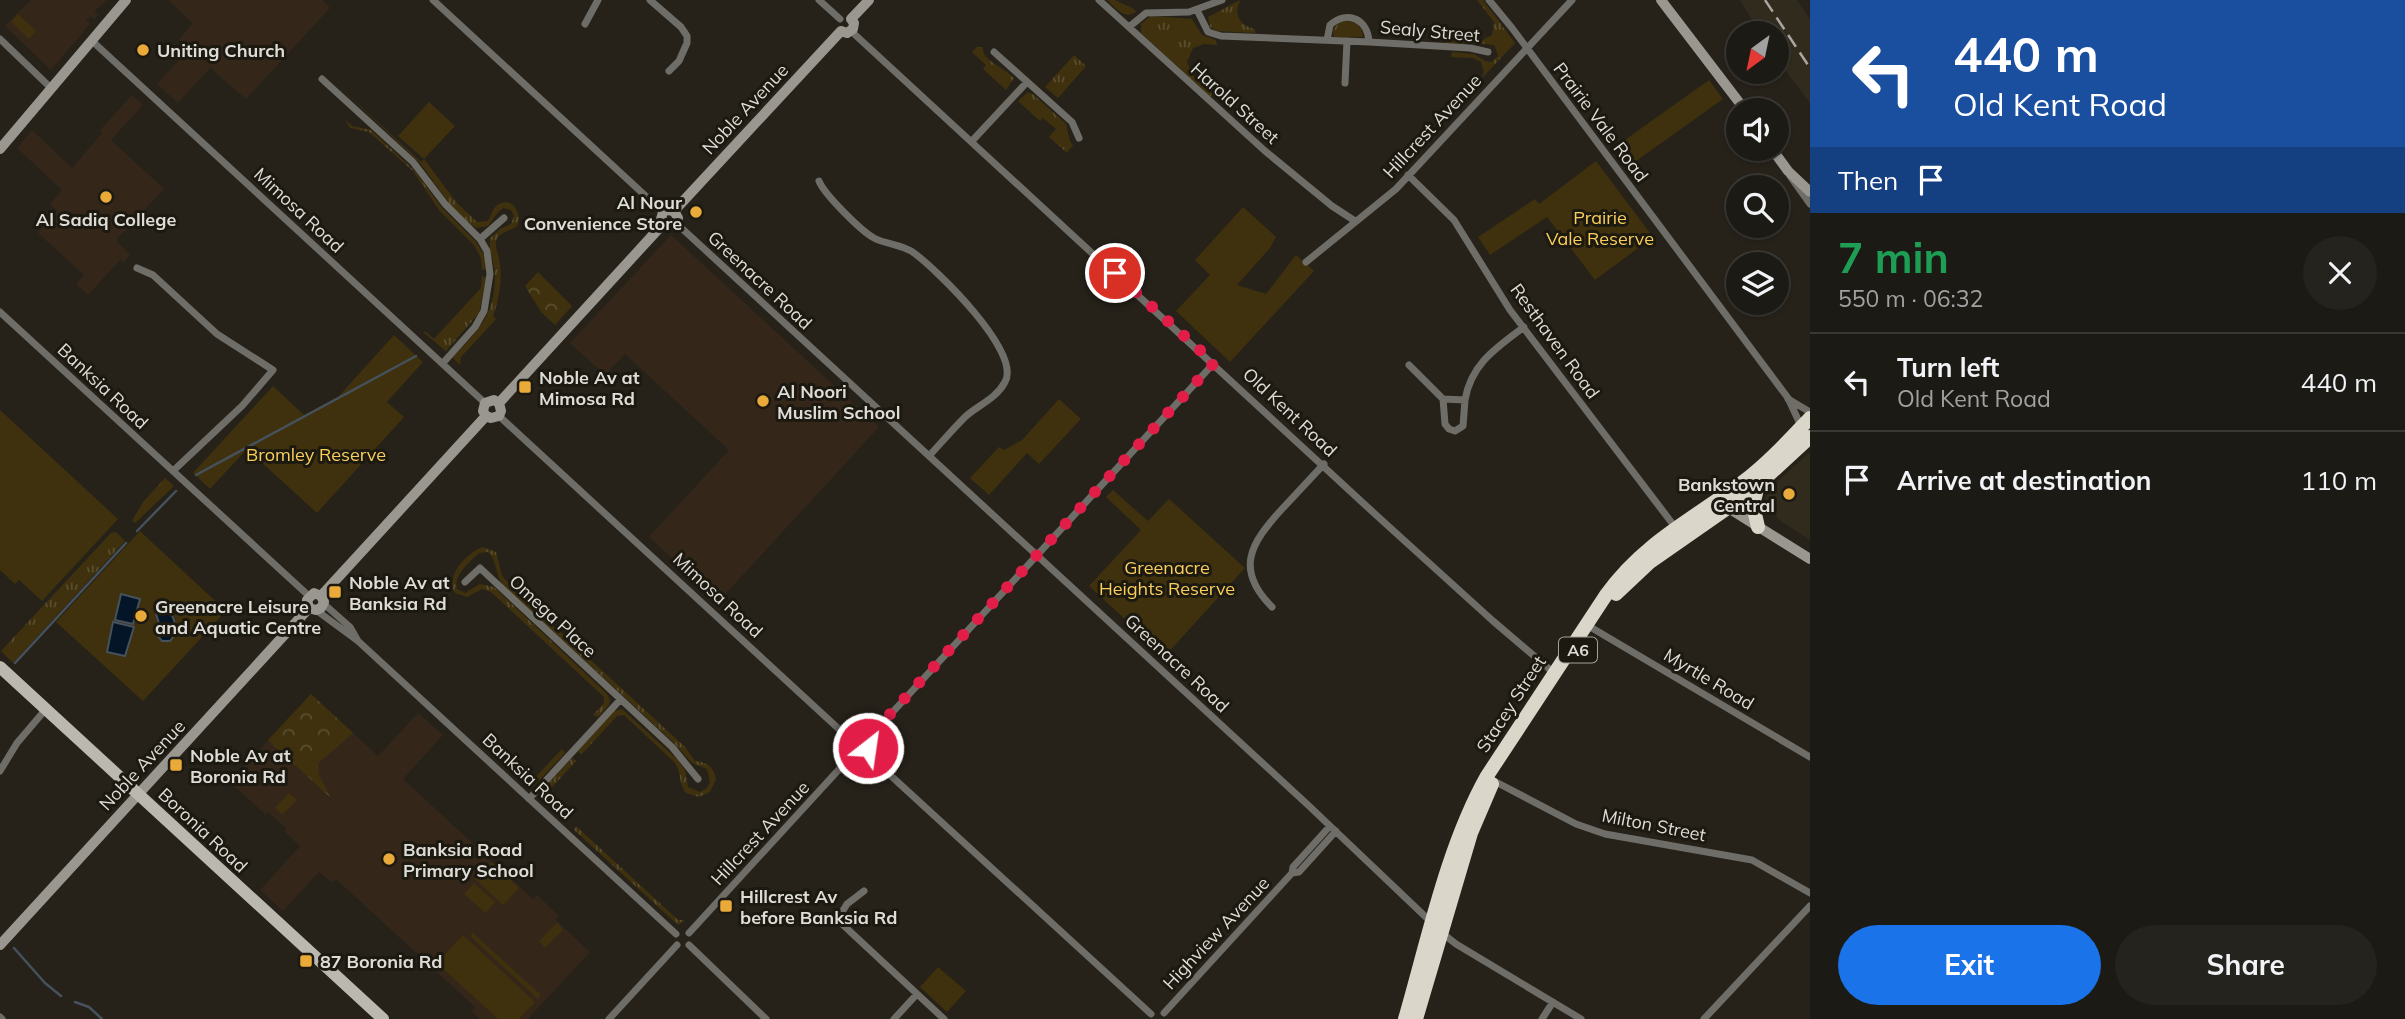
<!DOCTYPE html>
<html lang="en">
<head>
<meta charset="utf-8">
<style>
	:root { --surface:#1c1a14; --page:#25231d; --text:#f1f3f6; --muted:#a0a1a0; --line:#3a3834; --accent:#1a73e8 }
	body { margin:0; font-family:Mulish,sans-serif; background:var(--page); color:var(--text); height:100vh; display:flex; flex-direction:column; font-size:26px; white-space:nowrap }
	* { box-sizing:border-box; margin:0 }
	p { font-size:23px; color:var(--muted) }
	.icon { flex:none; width:38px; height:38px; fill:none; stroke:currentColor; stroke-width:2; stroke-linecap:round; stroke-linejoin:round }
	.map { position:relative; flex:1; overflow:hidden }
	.sheet { display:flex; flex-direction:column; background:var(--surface); width:595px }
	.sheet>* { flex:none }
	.hud { background:#1a4fa0; color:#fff; overflow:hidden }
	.needle { width:46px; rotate:213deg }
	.tools { position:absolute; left:1726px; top:21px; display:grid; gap:14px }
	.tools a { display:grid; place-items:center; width:63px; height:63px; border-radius:50%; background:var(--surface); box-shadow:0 2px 5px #0004,0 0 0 2px var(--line); font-size:35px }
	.pin { position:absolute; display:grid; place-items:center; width:60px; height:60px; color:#fff; margin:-30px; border:4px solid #fff; border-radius:50%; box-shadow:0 2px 7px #0007 }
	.me { position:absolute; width:77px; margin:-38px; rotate:30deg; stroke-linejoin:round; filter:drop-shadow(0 0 5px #0008) }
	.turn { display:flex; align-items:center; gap:24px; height:147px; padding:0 28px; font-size:32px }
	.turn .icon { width:91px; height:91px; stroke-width:2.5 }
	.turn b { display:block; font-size:49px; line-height:60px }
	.then { display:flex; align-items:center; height:66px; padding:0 28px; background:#0003; gap:14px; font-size:26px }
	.round { display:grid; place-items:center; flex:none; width:74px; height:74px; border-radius:37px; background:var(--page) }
	.summary { display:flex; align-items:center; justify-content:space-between; height:119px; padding:0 28px }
	h1 { font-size:42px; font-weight:700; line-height:52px; color:#1e9e55 }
	.action { display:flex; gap:14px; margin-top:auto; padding:14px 28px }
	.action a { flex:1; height:80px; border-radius:42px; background:var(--accent); color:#fff; font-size:28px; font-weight:700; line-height:80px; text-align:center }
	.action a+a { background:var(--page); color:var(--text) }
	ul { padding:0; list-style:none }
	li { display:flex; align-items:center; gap:21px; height:98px; padding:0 28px; border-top:2px solid var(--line) }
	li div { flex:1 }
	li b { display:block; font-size:26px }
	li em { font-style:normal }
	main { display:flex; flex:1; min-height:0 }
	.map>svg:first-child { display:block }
	.built { fill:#312b1d }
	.education { fill:#34271a }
	.grass { fill:url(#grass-tufts) }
	.forest { fill:url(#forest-crowns) }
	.park { fill:#3f310d }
	.water { fill:#041527; stroke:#45515c; stroke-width:2 }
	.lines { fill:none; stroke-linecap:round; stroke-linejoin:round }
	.stream { stroke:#45515c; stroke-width:2.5 }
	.street { stroke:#6e6d68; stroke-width:7 }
	.secondary { stroke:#9a9790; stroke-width:10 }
	.primary { stroke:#bbb8af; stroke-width:12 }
	.highway { stroke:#dad6ca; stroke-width:14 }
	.rail { stroke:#a9a69f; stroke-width:2.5; stroke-dasharray:14 7; stroke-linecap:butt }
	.route { stroke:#e11d48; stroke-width:12; stroke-dasharray:0 21.6 }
	.poi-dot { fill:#eaaa39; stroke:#1c1911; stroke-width:2.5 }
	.labels { text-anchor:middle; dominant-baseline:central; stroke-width:6; stroke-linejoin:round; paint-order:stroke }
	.shield { fill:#1c1911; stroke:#a4a29b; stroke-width:2 }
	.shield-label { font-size:16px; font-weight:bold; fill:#dedcd6 }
	.street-label { font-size:18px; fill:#dedcd6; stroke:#1c1911 }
	.poi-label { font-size:18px; font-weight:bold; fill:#dedcd6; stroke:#1c1911; text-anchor:start }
	.park-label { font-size:18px; fill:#face5b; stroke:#1c1911 }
</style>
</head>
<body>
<main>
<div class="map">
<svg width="1810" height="1019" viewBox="0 0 1810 1019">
	<defs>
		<pattern id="grass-tufts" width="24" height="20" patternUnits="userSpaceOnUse" patternTransform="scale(1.75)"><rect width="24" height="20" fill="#3f310d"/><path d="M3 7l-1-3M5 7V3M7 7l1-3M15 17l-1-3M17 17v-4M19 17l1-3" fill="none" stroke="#5a4e30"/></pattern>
		<pattern id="forest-crowns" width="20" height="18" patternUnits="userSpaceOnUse" patternTransform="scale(1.75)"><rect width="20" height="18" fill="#3f310d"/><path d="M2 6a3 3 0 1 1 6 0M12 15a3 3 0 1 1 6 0" fill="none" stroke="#5a4e30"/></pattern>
	</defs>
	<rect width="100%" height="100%" fill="#26221a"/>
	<path class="built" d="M1740,0H1797L1810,19V103L1776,58V33H1760Z
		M1810,452V540L1782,522L1773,513L1765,499L1770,488Z"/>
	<path class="education" d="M31,0H107L94,11L98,15L94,19L90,16L86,20L90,24L51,70L5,26Z
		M168,0H322L330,8L246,99L210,68L178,103L157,84L189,49L179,40L193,23Z
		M132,95L143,105L111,140L164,189L116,240L130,255L123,263L121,259L88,295L76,284L84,275L38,233L57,211L50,204L62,190L17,148L32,130L72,168L102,133L100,130Z
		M671,235L879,427L718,602L649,537L729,450L625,354L605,375L570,343Z
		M311,694L378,756L418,713L443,735L403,779L533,899L537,895L559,916L556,920L590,952L528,1019H480L472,1011L475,1007L336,879L331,882L319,872L283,911L260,890L300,846L285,832L287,829L268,812L265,814L230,782Z"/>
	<path class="grass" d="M1107,0H1115L1134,9L1136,12C1124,20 1116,8 1107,0Z
		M1240,0C1233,15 1240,26 1255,29V33L1217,31L1210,27L1208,17Z
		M1477,0H1483L1515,43L1481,79L1484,72L1481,62L1473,58L1451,57L1452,52L1474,54L1485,61L1492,62L1498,56L1495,46C1486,42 1456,44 1445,44L1444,39L1481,41L1492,35L1494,22Z
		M1151,16L1192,19L1202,35L1216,40L1217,45L1204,44L1193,48L1187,62L1193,75L1213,93L1210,97L1141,33V24Z
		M1344,20C1354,22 1363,25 1363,37H1334C1330,29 1338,23 1344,20Z
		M977,47H983C981,61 1003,66 1014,78L1006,90L983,69L986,65L972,52Z
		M1074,55L1086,66L1058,98L1045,87Z
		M329,77L421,162L424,159L456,202L477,222L488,221C491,217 492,210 496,206C511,194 523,213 517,226C511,231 503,231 498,237C493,245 498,251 499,259C503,277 499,300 493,316L496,319L461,357L460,365L453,358L454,356C479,329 495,315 495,276C495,263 488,250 490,238L500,229L511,224L514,216L511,210L503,208L498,212L488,226L477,228L470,224L452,207L420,163Z
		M1028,92L1034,95L1066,124L1070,141L1073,145L1067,153L1049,137L1056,129L1043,118L1040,121L1018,101Z
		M345,119L352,126L371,130L414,170L442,208L476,242L484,255L486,269L482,270L481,258L474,245L439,210L413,171L369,132L350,128Z
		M482,276L486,278L479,313L446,351L424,333L425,331L434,339L481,288Z
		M165,478L174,486L135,523L132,521L143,502Z
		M116,532L125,541L13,663L1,651L111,533Z
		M483,547L496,552L502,576L520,595L685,747L695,761C707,762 714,767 716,779L710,792L699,797L686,793C678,783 682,772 674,762L624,715L617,716L581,755L578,751L614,711L622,709L678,760L685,770L688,787L700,792L707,788L710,782L707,769L692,763L672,741L504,586C494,574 498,561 488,552L479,553C470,562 453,575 457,589L465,593L480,584L494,587L606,693L610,699L609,705L598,717L593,715L604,703V697L491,592L482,589L467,597L455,593C444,576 468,552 483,547Z
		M562,749L565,753L533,787L530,783Z
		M572,758L576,761L544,796L557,808L554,811L541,799L540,793Z
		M576,826L678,920H685L678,925L574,830Z"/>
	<path class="forest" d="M538,272L572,306L555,325L541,312L525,286Z
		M311,694L353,733L318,763L319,775L330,797L268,740Z"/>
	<path class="park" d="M18,14L36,31L29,39L11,22Z
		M1709,80L1723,99L1629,166L1615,147Z
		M429,102L455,126L424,159L398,136Z
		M1596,161L1653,237L1595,280L1547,217L1490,255L1478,237L1535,199L1539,204Z
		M1243,207L1276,237L1270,248L1237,285L1266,294L1296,255L1314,271L1230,362L1176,311L1210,275L1195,260Z
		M394,335L423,362L387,402L404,417L317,513L247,449L210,489L193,473L273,386L304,415L338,397Z
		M1059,399L1081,419L1039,464L1027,453L989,495L970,478L999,447L1004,450L1022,440Z
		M0,410L118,519L42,601L19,580L15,584L0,570Z
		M1113,490L1148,521L1169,499L1245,568L1165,656L1089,586L1141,530L1106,497Z
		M140,531L226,611L143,701L56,622Z
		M289,793L297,800L282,815L275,808Z
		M491,862L519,888L503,905L475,879Z
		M474,883L495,902L486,913L464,894Z
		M557,923L563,930L545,948L539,941Z
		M473,933L541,995L538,999L470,936Z
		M463,935L535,1002L519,1019H498L437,963Z
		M938,967L966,991L947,1012L920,987Z"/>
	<path class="water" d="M121,594L140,599L133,624L115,620Z
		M162,608L169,611C176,620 178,633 170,641H162L157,635L159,623L156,614Z
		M113,622L134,627L125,656L107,652Z"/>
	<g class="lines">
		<path class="stream" d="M196,475L416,356
			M137,531L176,491
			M15,663L126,543
			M14,948L45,983L61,996
			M75,1002L89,1007L102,1019"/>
		<path class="street" d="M433,0L663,212
			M650,0L681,27L687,36V43L679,61L669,71
			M819,0L840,19
			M1099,0L1265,151L1332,206L1355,221
			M1489,0L1512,28L1788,398L1801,426
			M1197,10L1208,32L1221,36L1369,42L1470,48L1488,52
			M585,24L598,0
			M1129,27L1146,13L1189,12L1222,0
			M851,31L1375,514L1493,621L1554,673
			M0,39L51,88
			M91,40L485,403
			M1327,40L1330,25C1348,9 1368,20 1369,42
			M994,52L1072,122L1079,138
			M322,79L413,162L445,204L480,239L487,251L490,274L484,311L475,327L443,363
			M1345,83L1347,41
			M972,141L1027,82
			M1408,175L1454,220L1510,310L1675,527
			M1790,176L1810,204
			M819,181C824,194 861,231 874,238C887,245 902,244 914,253C937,270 1022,352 1005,382C996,399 978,405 965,417C953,429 941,443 929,456
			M676,223L1308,805L1431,922
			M480,239L504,218
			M1306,262L1396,189L1572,0
			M137,268L153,275L217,334L273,370L242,406L173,471
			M0,312L309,596
			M1409,365L1443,399L1465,400C1471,364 1496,348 1524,327
			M1443,399L1445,424L1449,429L1455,431L1463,426L1465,400
			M1788,399L1810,412
			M499,416L853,742
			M465,582L480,568L672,747L698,779
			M324,604L350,627L358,641
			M1272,607C1234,569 1251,543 1282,509C1296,494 1310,479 1324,464
			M316,610L358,641L676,934
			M1592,628L1810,757
			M866,741L1214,363
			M866,753L1151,1014
			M0,771L17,743L46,709
			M1494,781L1576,824L1605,834L1752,860L1810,893
			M529,799L620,700
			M1292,873L1293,867L1330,826
			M864,891L847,904L839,917L841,923L944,1019
			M689,933L854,753
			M1442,933L1456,944L1581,1019
			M689,945L766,1019
			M1164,1013L1292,873L1299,872L1336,831
			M0,1017L2,1019
			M609,1019L677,945
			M894,1019L917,994
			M1542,1019L1553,1002
			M1704,1019L1810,906"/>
		<path class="secondary" d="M1661,0L1745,110
			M851,19L869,0
			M841,31L847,33L853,29L854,23L851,19
			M0,149L126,0
			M1772,149L1788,171L1810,192
			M674,211L841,31
			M663,224L668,226L676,223L678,218L674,211
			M663,224L661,219L663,212L667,210L674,211
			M499,403L663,224
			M486,416L483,411L485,403L494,400L499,403
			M486,416L491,418L499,416L501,411L499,403
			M1722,504L1810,559
			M321,596L486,416
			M309,608L316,610L321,608L324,602L321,596
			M309,608L307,600L314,593L321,596
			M0,945L309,608"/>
		<path class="primary" d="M0,667L383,1019"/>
		<path class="highway" d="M1758,527L1753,505L1758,485
			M1616,594L1650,562L1749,493L1810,437
			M1405,1019C1428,940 1447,847 1487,776L1606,595C1643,543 1693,519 1743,482C1768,463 1788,441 1810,418
			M1416,1019L1471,833L1492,784"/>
		<path class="rail" d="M1765,0L1810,68"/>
	</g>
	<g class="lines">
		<path class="route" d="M868,748L866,741L869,737L1214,363L1115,273"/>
	</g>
	<g class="poi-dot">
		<circle cx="143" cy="50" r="7"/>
		<circle cx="106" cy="197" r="7"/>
		<circle cx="696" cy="212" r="7"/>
		<rect x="518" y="380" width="14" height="14" rx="3.5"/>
		<circle cx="763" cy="401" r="7"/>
		<circle cx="1789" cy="494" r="7"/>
		<rect x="328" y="585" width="14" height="14" rx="3.5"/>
		<circle cx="141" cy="616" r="7"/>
		<rect x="169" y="758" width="14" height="14" rx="3.5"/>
		<circle cx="389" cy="859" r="7"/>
		<rect x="719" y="899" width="14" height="14" rx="3.5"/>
		<rect x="299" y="954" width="14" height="14" rx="3.5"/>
	</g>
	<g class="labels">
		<rect class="shield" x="1559" y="637.5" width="38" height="25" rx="5"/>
		<g class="shield-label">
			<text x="1578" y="650">A6</text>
		</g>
		<g class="street-label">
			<text transform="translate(1430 31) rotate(5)">Sealy Street</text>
			<text transform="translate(1235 103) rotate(42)">Harold Street</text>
			<text transform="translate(745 109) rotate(-47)">Noble Avenue</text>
			<text transform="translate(1601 122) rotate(53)">Prairie Vale Road</text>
			<text transform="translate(1432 126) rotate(-47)">Hillcrest Avenue</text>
			<text transform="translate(299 210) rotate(43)">Mimosa Road</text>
			<text transform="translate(760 280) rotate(43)">Greenacre Road</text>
			<text transform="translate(1555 341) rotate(54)">Resthaven Road</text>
			<text transform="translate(103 386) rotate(43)">Banksia Road</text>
			<text transform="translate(1290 412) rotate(43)">Old Kent Road</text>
			<text transform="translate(718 595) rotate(43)">Mimosa Road</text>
			<text transform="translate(553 616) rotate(43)">Omega Place</text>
			<text transform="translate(1177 663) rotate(43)">Greenacre Road</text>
			<text transform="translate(1709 679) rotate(31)">Myrtle Road</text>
			<text transform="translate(1511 704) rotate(-57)">Stacey Street</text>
			<text transform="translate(142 765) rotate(-47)">Noble Avenue</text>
			<text transform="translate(528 776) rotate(43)">Banksia Road</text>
			<text transform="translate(1654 825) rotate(11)">Milton Street</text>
			<text transform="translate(203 830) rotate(43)">Boronia Road</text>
			<text transform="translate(760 833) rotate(-47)">Hillcrest Avenue</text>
			<text transform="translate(1216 933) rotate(-47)">Highview Avenue</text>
		</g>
		<g class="poi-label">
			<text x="157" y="50">Uniting Church</text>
			<text x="682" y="202" text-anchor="end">Al Nour<tspan x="682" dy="21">Convenience Store</tspan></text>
			<text x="106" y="219" text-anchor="middle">Al Sadiq College</text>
			<text x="539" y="377">Noble Av at<tspan x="539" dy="21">Mimosa Rd</tspan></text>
			<text x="777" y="391">Al Noori<tspan x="777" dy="21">Muslim School</tspan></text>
			<text x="1775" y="484" text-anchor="end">Bankstown<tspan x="1775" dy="21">Central</tspan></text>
			<text x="349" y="582">Noble Av at<tspan x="349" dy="21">Banksia Rd</tspan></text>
			<text x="155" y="606">Greenacre Leisure<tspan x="155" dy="21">and Aquatic Centre</tspan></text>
			<text x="190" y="755">Noble Av at<tspan x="190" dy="21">Boronia Rd</tspan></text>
			<text x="403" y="849">Banksia Road<tspan x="403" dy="21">Primary School</tspan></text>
			<text x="740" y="896">Hillcrest Av<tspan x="740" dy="21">before Banksia Rd</tspan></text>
			<text x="320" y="961">87 Boronia Rd</text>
		</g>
		<g class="park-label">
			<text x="1600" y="217">Prairie<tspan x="1600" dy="21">Vale Reserve</tspan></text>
			<text x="316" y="454">Bromley Reserve</text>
			<text x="1167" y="567">Greenacre<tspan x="1167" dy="21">Heights Reserve</tspan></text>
		</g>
	</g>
</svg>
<div class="tools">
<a><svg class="needle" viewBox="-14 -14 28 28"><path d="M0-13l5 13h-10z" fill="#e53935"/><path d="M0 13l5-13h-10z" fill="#a0a1a0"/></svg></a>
<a><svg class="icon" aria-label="sound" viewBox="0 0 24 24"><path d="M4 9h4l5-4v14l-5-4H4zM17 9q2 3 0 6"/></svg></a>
<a><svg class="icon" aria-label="search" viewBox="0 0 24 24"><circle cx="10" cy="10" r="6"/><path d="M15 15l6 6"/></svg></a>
<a><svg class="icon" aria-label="layers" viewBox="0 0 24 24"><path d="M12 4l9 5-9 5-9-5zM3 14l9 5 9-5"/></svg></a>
</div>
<div class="pin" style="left:1115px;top:273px;background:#d93025"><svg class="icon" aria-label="arrive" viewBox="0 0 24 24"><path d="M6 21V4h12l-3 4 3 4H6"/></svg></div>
<svg class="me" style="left:868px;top:748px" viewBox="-20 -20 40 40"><circle r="17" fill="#e11d48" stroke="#fff" stroke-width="3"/><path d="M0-11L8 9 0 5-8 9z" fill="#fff"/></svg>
</div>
<section class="sheet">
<div class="hud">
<div class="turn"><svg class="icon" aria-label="left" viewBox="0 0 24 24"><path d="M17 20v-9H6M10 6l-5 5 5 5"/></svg><div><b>440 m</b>Old Kent Road</div></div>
<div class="then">Then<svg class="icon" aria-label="arrive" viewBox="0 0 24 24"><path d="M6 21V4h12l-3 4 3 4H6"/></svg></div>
</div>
<div class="summary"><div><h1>7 min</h1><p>550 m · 06:32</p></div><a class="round"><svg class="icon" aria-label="close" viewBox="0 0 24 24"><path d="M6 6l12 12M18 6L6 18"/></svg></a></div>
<ul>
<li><svg class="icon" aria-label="left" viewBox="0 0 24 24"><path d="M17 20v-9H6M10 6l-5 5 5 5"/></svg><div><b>Turn left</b><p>Old Kent Road</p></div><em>440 m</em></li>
<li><svg class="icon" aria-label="arrive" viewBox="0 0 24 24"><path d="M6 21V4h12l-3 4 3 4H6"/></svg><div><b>Arrive at destination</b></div><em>110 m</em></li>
</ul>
<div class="action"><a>Exit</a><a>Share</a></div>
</section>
</main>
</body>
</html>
